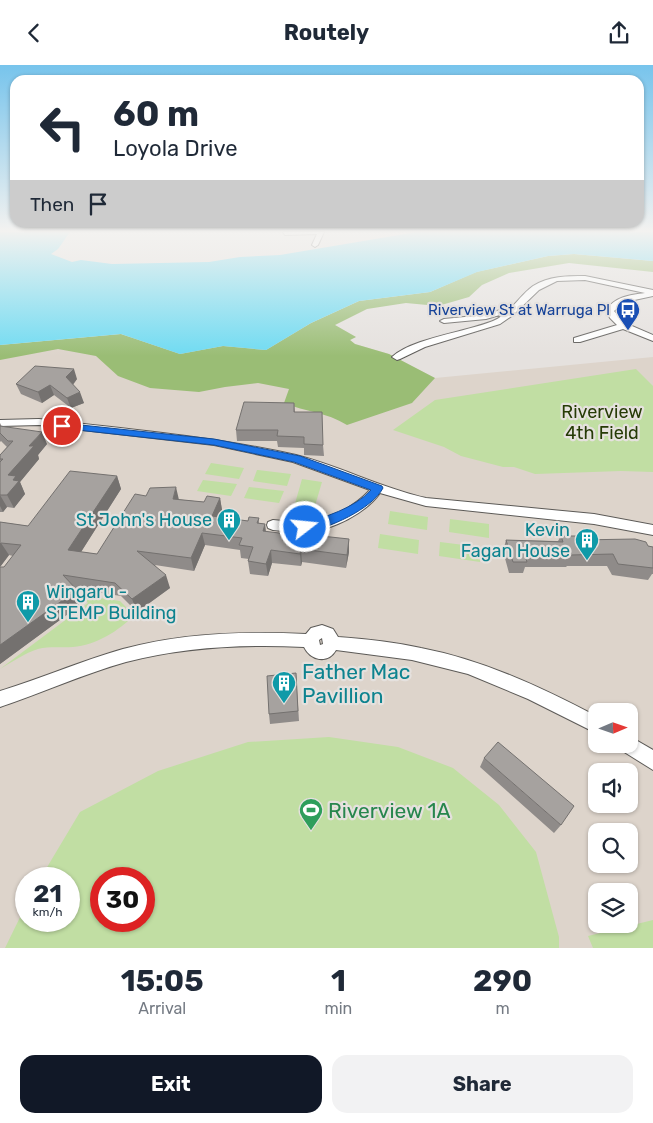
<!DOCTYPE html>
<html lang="en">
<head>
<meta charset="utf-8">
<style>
	:root { --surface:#fff; --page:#f2f2f3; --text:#1f2937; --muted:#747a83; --accent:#111827 }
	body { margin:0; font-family:Rubik,sans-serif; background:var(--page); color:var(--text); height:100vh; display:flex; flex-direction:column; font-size:19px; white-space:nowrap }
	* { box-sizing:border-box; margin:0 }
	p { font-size:16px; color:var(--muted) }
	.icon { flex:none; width:28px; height:28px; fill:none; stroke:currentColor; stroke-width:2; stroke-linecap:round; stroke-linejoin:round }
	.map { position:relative; height:883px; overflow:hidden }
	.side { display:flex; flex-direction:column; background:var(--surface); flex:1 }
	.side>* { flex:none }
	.top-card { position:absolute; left:10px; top:10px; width:634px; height:152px; border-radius:15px; box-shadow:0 1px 4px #0004; background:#fff; color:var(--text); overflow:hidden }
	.needle { width:32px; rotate:88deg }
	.controls { position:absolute; left:588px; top:638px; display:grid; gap:10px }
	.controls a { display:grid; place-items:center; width:50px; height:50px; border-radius:10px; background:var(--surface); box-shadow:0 1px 4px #0004; font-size:25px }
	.speed { position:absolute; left:15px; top:802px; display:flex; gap:10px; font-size:25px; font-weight:700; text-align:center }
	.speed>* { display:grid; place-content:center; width:65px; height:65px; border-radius:50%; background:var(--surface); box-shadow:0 1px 4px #0004; line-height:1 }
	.speed small { font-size:12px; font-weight:400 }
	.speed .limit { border:8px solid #d22; background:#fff; color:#111 }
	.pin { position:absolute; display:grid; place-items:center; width:42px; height:42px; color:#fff; margin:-21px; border:2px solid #fff; border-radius:50%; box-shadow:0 1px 5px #0007 }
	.me { position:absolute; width:55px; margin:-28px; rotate:74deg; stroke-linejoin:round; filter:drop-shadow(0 0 4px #0008) }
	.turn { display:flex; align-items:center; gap:18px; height:105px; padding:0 20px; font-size:22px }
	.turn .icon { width:65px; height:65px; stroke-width:2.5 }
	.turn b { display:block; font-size:35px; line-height:42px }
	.then { display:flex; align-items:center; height:48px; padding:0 20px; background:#0003; gap:10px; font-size:19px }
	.eta { display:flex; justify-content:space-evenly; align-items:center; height:85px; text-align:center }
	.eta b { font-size:30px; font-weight:700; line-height:35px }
	.button { display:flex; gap:10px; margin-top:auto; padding:10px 20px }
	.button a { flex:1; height:58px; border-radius:15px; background:var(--accent); color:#fff; font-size:20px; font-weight:700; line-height:58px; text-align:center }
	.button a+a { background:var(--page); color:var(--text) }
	header { display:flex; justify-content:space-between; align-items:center; height:65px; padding:0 20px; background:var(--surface); font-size:22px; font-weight:700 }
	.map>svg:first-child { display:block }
	.built { fill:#ddd4cb; fill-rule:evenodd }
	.green { fill:#c1dea3; fill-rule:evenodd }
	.forest { fill:#9abd75 }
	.water { fill:#6fdbf2 }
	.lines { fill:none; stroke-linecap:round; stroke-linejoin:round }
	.minor-casing { stroke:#5c5a57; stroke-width:2 }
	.minor { fill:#fff; fill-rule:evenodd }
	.wall { fill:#8f8b89; fill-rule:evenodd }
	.shaded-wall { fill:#74716f }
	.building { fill:#a6a29f; stroke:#74716f }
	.route { fill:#1a73e8; stroke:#114b97 }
	.labels { text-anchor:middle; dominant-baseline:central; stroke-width:4.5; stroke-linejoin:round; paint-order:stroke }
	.far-transit-label { font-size:15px; fill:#164399; stroke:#e5e1de; text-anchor:end }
	.park-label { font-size:18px; fill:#263b06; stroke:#e5e1de }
	.culture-label { font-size:18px; fill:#0d838f; stroke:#e5e1de; text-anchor:end }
	.near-culture-label { font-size:21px; fill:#0d838f; stroke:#e5e1de; text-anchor:start }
	.near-leisure-label { font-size:21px; fill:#27864d; stroke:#e5e1de; text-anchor:start }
</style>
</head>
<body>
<header><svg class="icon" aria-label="back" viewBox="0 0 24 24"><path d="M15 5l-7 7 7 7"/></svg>Routely<svg class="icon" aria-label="share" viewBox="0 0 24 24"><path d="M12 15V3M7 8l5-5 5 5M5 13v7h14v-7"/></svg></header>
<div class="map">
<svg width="653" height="883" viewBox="0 0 653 883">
	<rect width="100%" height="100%" fill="#e5e1de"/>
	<path class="built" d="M335,260L356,272L350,275L355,279L389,289L435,313L653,292V883H0V280ZM596,646H629V679H596ZM596,706H629V739H596ZM596,766H629V799H596ZM26,814H69V856H26ZM101,814H144V856H101ZM596,826H629V859H596Z"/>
	<path class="green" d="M636,304L653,321V407L621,406L535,409L514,402H503L461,391L444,382L393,365L435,335Z
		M211,398L244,403L239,414L205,409Z
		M257,405H258L291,409L287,421L253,416Z
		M302,414L322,417L314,444L294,442Z
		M203,415L237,419L231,431L197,426Z
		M249,422L284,426L279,438L244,433Z
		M390,446L428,452L427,465L388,459Z
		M450,454L489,459V473L449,467Z
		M380,469L419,475L418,489L378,483Z
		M440,477L480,482V497L439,491Z
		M81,530L120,536L134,550C119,566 96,580 73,582C61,583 50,581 38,584C25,588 12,597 0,604L88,538Z
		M329,672L398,682L453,703L499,740L536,787L559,872V883H5L26,840V856H69V814H40L80,747L158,706L248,677ZM101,814H144V856H101Z
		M653,855V883H593L588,871Z"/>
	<path class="forest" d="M574,189L653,196V207L569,198L509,208L482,220L469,232L438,241L406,238L367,244L335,260L356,272L350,275L355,279L389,289L435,313L412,338L347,360C326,347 306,347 284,338L289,324L258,318L225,322L199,327L150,323L118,311L96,291L58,284L0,295V280L121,269L180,289L223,281L266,285L311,258L359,236L430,227L476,207L548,191Z"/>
	<path class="water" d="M0,167H70L58,184L51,189L72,197L81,195L112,199L209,197L240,192L280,190L417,167H653V196L574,189L548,191L477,207L430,227L359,236L311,258L266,285L223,281L180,289L121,269L0,280Z"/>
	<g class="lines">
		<g class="minor-casing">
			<path id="minor" d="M283,167H324L318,180L315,182L312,180L317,169L285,170Z
				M585,211L653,225V231L625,237L614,246L625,258L653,270V276L623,264L580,277H574V273L617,260L610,253L606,246C614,232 629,230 645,228L585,215L557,216L539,225L513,250L500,259L425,282L400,294L397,295L392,292C413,273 466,267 493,256C510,249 519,231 533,221C549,211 567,211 585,211Z
				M500,245L504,247L503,249L486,254L444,258L440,256L444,254L485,250Z
				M39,354C125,364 211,371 296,390C340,401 381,423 426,433L594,449L653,460V470L594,459L426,441L380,428C366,448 332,465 308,467C297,468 285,466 273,465L268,463L267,460L268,457L273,455C285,456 297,459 308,458C330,456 356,440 370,425L293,397L214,380L39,360L0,361V355Z
				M322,560L333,564L338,572C366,574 394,577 421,583C483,595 541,622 596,651V668L528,634L468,609L412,595L336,585C328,599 311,596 304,582C244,579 184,582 126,597C83,609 42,628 0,642V626C42,613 81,596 123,584C182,568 245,566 306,569L311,563ZM322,573L323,579L320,580L319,575Z
				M629,671L653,685V705L621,685L618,679H629Z"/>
		</g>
		<use href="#minor" class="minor"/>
	</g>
	<path class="wall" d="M77,314L73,320L84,338L71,343L54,330L42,338L21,329L16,319Z
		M294,338L295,347L323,380L324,391L304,390V383L278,382L277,376H237L236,365Z
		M0,358L2,362L47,379L38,390L39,394L20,417L25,429L14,443L7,442L3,447H0V390L7,382L1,376L0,377Z
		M117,411L121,424L81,487L97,489L146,431L204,437L220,433L222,445L219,452L248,456L259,453V458L265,459L266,467L311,472L349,474V487L346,503L302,497L301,501L272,498L268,511L250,509L248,496L249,494L241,493L240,485L205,480L194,506L155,500L170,523L137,547L121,531L75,524L83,538L0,599V457L28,461ZM9,490L13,491L4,502H0Z
		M561,471L578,475L648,481L653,482V509H652L648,515L612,510L607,501H567L566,502H525L523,508H509L503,486L506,475L558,476Z
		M296,608L299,656L270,659L269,649Z
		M484,693L561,760L554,768L480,702Z"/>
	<path class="shaded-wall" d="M74,304L77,314L70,323L66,312Z
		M50,320L54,330L42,338L38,327Z
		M80,327L84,338L71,343L67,333Z
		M42,367L47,379L38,390L39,394L20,417L25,429L14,443L7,430L8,410L29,381Z
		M117,411L121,424L74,498L68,485Z
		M176,422L179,435L173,434Z
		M0,430L7,442L3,447L0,441Z
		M220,433L222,445L214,464L212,451Z
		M265,459L266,472L263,466Z
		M202,468L205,480L194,506L191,493Z
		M349,474V487L346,503L347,490Z
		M1,478L9,490L0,502V479Z
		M301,484L302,497L301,501L300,489Z
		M271,485L272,498L268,511L266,499Z
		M166,510L170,523L137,547L132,534Z
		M77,525L83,538L0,599V580Z"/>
	<path class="building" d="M35,301L74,304L66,312L80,327L67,333L50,320L38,327L16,319Z
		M244,337L294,338V347H322L323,380L304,379V372L277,371L278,365H236Z
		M0,361L42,367L29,381H34L8,410L16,411L13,415L19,416L7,430H0V397L3,394H0V390L13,376H8L0,368Z
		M70,406L117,411L68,485L97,489L135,429L146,431L150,423L176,422L173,434L204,437L207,431L220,433L212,451L248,456L249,452L259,453L257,458L265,459L263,466L311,472L312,470L349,474L347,490L301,484L300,489L271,485L266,499L248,496L253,482L239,480L242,473L202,468L191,493L137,486L166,510L132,534L115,518L63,510L77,525L0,580V502H4L21,480L1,478L0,479V457L28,461Z
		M561,471H577L578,475L635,474L646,477L648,481L653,482V503L618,499L613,489L571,490V491H525L527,497H513L506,475L563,477Z
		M296,608L298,646L269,649L267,611Z
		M498,677L574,741L561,760L484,693Z"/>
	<linearGradient id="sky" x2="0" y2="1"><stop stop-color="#77c4ec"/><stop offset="0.57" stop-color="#f3f2f0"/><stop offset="1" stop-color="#f3f2f0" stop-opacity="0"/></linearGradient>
	<rect width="653" height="291" fill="url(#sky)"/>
	<path class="route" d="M62,358L214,374L300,391L382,421L383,423C372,444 328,464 305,467L299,462L301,459C323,453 355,443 371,425L294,397L214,380L59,363L58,361Z"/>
	<defs>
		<g id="bus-pin" transform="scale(1.25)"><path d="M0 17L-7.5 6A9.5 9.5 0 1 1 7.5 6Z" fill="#1a4fb4" stroke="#e5e1de"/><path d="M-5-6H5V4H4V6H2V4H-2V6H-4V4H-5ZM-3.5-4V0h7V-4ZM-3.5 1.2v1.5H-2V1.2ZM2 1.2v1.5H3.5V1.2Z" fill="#fff"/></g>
		<g id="building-pin" transform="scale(1.25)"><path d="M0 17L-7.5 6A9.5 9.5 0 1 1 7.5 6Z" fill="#0f9aa8" stroke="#e5e1de"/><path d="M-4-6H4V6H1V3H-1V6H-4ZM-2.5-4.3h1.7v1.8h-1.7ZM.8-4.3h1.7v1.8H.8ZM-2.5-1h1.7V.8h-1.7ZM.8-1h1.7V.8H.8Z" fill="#fff"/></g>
		<g id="stadium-pin" transform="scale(1.25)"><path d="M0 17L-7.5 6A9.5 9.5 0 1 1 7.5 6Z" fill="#2e9e5b" stroke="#e5e1de"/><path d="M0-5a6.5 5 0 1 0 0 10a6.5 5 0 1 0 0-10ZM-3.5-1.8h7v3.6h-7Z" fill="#fff"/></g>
	</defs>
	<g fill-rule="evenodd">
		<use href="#bus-pin" x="628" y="245"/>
		<use href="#building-pin" x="229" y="455"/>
		<use href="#building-pin" x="587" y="475"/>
		<use href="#building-pin" x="28" y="537"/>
		<use href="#building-pin" x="284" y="618"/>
		<use href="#stadium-pin" x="311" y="745"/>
	</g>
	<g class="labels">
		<g class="far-transit-label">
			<text x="610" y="245">Riverview St at Warruga Pl</text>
		</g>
		<g class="park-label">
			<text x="602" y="347">Riverview<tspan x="602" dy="21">4th Field</tspan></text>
		</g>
		<g class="culture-label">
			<text x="212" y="455">St John's House</text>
			<text x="570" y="465">Kevin<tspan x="570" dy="21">Fagan House</tspan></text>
			<text x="46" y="527" text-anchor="start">Wingaru -<tspan x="46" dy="21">STEMP Building</tspan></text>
		</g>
		<g class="near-culture-label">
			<text x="302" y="606">Father Mac<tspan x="302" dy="24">Pavillion</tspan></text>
		</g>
		<g class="near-leisure-label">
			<text x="328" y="745">Riverview 1A</text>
		</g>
	</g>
</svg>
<div class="controls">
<a><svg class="needle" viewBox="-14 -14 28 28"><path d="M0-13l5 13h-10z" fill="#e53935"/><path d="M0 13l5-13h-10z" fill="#747a83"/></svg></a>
<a><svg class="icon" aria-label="sound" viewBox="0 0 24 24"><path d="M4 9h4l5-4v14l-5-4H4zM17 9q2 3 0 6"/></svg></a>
<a><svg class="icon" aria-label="search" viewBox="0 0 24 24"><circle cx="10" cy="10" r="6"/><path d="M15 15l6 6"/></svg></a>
<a><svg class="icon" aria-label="layers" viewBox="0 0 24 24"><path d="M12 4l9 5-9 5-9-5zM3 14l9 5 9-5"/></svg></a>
</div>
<div class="speed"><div>21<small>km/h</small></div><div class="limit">30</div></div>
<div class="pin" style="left:62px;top:361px;background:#d93025"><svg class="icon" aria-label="arrive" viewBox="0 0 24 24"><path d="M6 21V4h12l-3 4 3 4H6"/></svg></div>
<svg class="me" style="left:305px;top:462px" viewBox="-20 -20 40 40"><circle r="17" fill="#1a73e8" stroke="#fff" stroke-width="3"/><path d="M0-11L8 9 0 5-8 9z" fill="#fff"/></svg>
<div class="top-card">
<div class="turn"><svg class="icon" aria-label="left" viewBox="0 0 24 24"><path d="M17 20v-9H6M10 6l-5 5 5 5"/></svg><div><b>60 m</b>Loyola Drive</div></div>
<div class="then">Then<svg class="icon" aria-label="arrive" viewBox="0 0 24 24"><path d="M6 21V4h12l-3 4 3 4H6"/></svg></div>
</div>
</div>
<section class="side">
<div class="eta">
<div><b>15:05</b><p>Arrival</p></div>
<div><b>1</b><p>min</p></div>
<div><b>290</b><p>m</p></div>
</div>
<div class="button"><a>Exit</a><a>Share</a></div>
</section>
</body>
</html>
